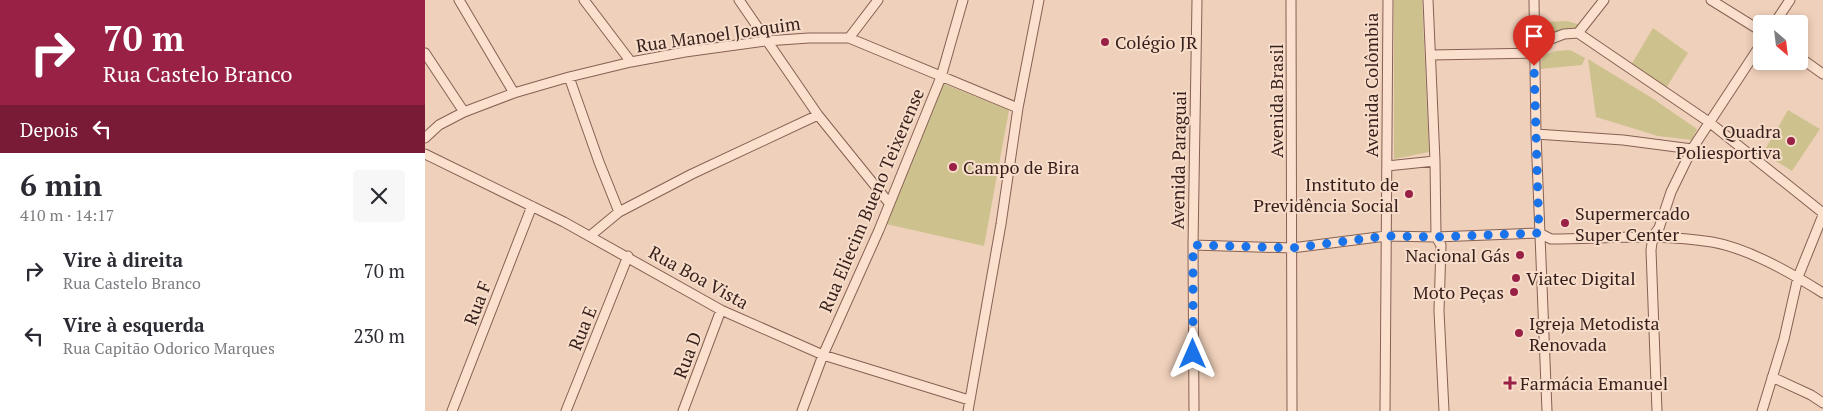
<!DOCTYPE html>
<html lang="pt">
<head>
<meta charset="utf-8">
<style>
	:root { --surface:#fff; --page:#f7f7f7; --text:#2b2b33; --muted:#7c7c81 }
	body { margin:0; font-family:"PT Serif",serif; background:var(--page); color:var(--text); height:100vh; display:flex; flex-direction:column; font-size:19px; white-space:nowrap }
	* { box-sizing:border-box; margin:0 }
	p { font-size:16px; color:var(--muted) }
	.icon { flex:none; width:28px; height:28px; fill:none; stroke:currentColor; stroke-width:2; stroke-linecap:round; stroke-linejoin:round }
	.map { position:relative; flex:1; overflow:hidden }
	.details { display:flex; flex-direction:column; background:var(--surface); width:425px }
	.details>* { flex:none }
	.guide { background:#982145; color:#fff; overflow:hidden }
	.needle { width:32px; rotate:152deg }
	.buttons { position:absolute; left:1328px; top:15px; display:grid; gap:10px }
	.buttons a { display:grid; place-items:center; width:55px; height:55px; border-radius:5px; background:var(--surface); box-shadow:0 2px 8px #0003; font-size:25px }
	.pin { position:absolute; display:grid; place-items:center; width:42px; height:42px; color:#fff; margin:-51px -21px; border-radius:50% 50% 50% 0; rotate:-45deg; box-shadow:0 0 5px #0007 }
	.pin .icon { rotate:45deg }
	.me { position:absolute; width:55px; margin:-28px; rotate:0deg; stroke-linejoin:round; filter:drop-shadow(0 0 4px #0008) }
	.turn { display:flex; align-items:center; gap:18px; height:105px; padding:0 20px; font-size:22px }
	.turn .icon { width:65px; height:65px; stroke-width:2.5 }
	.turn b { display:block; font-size:35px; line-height:42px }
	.then { display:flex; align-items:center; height:48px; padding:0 20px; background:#0003; gap:10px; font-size:19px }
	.round { display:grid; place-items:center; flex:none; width:52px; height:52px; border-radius:5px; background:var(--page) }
	.head { display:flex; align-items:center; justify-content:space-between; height:85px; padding:0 20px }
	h1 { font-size:30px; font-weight:700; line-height:38px }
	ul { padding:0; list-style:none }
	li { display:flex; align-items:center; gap:15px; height:65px; padding:0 20px }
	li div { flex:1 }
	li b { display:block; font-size:19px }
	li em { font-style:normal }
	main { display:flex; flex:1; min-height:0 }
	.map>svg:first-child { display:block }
	.green { fill:#cdc28e }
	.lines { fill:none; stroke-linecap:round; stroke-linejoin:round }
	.street-casing { stroke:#866054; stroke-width:11 }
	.street { stroke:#fae0cd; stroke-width:9 }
	.route { stroke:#1a73e8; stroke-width:9; stroke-dasharray:0 16.2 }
	.poi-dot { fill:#982145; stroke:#f7ddca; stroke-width:2 }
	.labels { text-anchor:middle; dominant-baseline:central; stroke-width:4; stroke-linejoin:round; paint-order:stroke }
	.street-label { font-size:18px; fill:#351f1a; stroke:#f7ddca }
	.poi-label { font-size:18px; fill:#351f1a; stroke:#f7ddca; text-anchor:start }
</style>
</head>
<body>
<main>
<section class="details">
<div class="guide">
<div class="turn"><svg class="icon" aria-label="right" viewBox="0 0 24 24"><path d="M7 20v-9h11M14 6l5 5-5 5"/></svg><div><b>70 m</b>Rua Castelo Branco</div></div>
<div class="then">Depois<svg class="icon" aria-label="left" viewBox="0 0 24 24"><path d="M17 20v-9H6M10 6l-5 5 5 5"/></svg></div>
</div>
<div class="head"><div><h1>6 min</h1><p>410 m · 14:17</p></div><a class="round"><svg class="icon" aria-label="close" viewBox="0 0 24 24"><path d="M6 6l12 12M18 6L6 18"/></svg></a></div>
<ul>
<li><svg class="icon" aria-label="right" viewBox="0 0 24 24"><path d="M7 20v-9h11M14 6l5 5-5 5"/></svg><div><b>Vire à direita</b><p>Rua Castelo Branco</p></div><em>70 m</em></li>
<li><svg class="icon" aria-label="left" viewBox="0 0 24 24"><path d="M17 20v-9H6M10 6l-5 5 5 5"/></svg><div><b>Vire à esquerda</b><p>Rua Capitão Odorico Marques</p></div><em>230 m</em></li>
</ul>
</section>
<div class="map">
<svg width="1398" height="411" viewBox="0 0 1398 411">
	<rect width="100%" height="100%" fill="#efd0ba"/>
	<path class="green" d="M969,0H997L1004,152L969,159Z
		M1142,21L1159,26L1118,42V22Z
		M1228,28L1263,53L1241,88L1206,65Z
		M1145,50L1160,58L1157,65L1115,69L1118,55L1131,51Z
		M1163,59L1227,98L1272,129L1267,140L1233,136L1171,117Z
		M517,83L584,110L559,246L461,224Z
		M1363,110L1395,129L1367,171L1338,153Z"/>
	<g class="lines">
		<g class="street-casing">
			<path id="street" d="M34,0L89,93
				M159,0L206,62
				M314,0L393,115L464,203
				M866,0L867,411
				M1003,0L1010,161L1011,237L1016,245L1014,311L1019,411
				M1109,0L1111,134L1122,411
				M1286,0L1336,31
				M1349,24L1365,0
				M1153,33L1179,0
				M424,38L453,0
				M1110,45L1139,34L1153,33L1284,122L1398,213
				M0,53L39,112
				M1006,55L1110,53
				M1374,57L1398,74
				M144,77L174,162L194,212
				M1111,134L1198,140L1267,149
				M0,138L14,125L39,112L89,93L144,77L206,62L260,52L341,41L384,38H424L593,108
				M0,154L139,222L296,310L398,355L544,400
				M962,166L1010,161
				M165,236L194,212L267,174L393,115
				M768,245L867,248L961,236L1011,237L1114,233L1126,239C1180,239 1233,233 1287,242C1322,248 1368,274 1398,293
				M1347,377L1386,395L1398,403
				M27,411L107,206
				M141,411L203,256
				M258,411L296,310
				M377,411L398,355L454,230L516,77L538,0
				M543,411L576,224L593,108L614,0
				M769,411L768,245L772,0
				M960,411L963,0
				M1232,411L1226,250L1228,236L1234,228L1246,192L1267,149L1336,44
				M1337,411L1359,339L1373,277L1398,215"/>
		</g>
		<use href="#street" class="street"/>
	</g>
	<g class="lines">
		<path class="route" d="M768,354V245L867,248L961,236L1011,237L1114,233L1109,66"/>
	</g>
	<g class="poi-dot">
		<circle cx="680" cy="42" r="5"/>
		<circle cx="1366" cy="141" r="5"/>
		<circle cx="528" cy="167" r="5"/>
		<circle cx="984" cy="194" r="5"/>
		<circle cx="1140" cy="223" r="5"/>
		<circle cx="1095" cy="255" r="5"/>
		<circle cx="1091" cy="278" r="5"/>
		<circle cx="1089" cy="292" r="5"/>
		<circle cx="1094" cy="333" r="5"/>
		<path d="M1082.5 375.5h5v5h5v5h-5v5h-5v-5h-5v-5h5z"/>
	</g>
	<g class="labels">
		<g class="street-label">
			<text transform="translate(293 34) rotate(-8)">Rua Manoel Joaquim</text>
			<text transform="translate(946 85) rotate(-90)">Avenida Colômbia</text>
			<text transform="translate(851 101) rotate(-90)">Avenida Brasil</text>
			<text transform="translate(753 160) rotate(-89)">Avenida Paraguai</text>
			<text transform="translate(446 200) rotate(-67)">Rua Eliecim Bueno Teixerense</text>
			<text transform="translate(274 277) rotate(29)">Rua Boa Vista</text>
			<text transform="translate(52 303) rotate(-69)">Rua F</text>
			<text transform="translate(157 328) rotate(-68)">Rua E</text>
			<text transform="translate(262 355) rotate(-69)">Rua D</text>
		</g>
		<g class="poi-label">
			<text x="690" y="42">Colégio JR</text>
			<text x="1356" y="131" text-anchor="end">Quadra<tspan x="1356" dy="21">Poliesportiva</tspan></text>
			<text x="538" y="167">Campo de Bira</text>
			<text x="974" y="184" text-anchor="end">Instituto de<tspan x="974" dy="21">Previdência Social</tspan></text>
			<text x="1150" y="213">Supermercado<tspan x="1150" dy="21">Super Center</tspan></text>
			<text x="1085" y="255" text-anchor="end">Nacional Gás</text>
			<text x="1101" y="278">Viatec Digital</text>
			<text x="1079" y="292" text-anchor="end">Moto Peças</text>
			<text x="1104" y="323">Igreja Metodista<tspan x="1104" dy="21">Renovada</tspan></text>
			<text x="1095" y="383">Farmácia Emanuel</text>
		</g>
	</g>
</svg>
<div class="buttons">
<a><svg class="needle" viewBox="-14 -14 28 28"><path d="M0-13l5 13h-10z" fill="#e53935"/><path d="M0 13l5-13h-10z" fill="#7c7c81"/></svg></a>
</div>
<div class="pin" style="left:1109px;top:66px;background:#d93025"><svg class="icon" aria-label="arrive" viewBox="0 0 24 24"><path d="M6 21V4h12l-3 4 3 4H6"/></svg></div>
<svg class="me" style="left:768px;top:354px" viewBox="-20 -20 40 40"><path d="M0-17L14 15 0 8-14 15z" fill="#1a73e8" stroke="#fff" stroke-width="4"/></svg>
</div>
</main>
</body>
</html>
